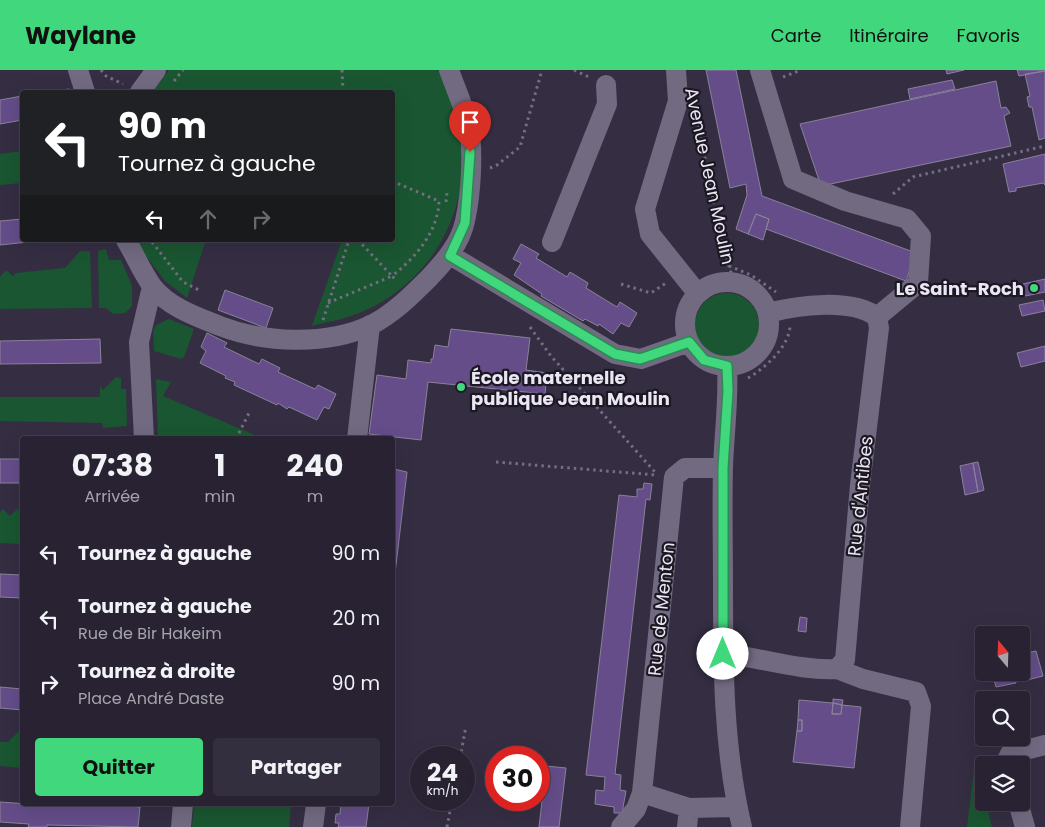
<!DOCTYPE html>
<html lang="fr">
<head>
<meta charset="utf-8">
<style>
	:root { --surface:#282232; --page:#342f3e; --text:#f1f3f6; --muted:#a5a4ac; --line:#443f4d; --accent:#40d77d }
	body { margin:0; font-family:Poppins,sans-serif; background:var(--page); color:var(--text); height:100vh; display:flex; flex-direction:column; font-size:19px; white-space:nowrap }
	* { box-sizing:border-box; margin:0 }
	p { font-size:16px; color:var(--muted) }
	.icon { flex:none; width:28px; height:28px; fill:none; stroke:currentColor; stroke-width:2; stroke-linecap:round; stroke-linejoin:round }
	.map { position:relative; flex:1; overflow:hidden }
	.drawer { position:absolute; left:20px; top:366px; width:375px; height:370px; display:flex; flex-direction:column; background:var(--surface); border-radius:5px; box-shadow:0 5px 20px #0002,0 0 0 1px var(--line) }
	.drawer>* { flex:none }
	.guide { position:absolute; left:20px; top:20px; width:375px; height:152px; border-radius:5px; box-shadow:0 5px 20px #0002,0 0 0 1px var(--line); background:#202124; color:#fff; overflow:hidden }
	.needle { width:32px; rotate:341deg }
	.buttons { position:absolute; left:975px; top:556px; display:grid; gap:10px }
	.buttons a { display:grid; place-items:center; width:55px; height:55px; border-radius:5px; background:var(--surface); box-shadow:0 5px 20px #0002,0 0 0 1px var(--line); font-size:25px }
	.speed { position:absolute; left:410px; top:676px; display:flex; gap:10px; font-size:25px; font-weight:700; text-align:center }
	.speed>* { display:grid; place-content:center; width:65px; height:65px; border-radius:50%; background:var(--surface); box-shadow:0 5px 20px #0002,0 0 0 1px var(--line); line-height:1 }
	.speed small { font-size:12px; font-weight:400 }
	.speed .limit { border:8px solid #d22; background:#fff; color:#111 }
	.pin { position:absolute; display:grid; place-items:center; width:42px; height:42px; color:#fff; margin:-51px -21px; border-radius:50% 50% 50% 0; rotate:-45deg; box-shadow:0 0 5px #0007 }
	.pin .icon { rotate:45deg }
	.me { position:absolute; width:55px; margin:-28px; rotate:0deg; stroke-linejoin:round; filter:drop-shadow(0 0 4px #0008) }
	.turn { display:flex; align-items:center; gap:18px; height:105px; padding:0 15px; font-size:22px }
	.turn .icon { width:65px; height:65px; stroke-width:2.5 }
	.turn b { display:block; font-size:35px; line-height:42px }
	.lanes { display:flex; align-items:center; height:48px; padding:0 15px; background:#0003; justify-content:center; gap:25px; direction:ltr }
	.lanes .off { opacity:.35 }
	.eta { display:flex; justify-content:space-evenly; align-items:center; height:85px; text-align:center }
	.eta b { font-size:30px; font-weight:700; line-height:35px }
	.cta { display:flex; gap:10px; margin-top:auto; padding:10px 15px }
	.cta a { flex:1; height:58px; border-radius:5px; background:var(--accent); color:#111; font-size:20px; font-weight:700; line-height:58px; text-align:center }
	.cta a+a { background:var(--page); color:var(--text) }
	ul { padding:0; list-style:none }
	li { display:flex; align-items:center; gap:15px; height:65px; padding:0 15px }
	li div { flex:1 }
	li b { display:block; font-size:19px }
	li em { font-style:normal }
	header { display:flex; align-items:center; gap:30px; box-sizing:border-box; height:70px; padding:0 25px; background:var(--accent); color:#111 }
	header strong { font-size:24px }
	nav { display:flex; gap:28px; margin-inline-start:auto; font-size:18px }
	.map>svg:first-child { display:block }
	.green { fill:#1a5631 }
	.building { fill:#644d89; stroke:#8a819a }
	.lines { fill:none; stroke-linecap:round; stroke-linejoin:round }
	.path { stroke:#746e81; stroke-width:3; stroke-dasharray:2.5 4; stroke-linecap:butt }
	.minor { stroke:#726a81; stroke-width:20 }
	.route-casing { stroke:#2a8c51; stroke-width:12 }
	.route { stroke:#40d77d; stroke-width:9 }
	.poi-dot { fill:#40d77d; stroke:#1c1822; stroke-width:2 }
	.labels { text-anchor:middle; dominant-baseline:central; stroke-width:4.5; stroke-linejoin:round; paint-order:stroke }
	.street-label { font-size:18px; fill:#eae6f4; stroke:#1c1822 }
	.poi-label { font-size:18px; font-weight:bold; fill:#eae6f4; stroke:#1c1822; text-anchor:end }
</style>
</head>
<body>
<header>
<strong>Waylane</strong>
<nav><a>Carte</a><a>Itinéraire</a><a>Favoris</a></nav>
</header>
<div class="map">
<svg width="1045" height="757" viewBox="0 0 1045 757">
	<rect width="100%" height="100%" fill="#352e43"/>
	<path class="green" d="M169,0H442C448,18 455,36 459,54C477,134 432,216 356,244C342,250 326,252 312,256L342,170H392V22H152Z
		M22,81V113L0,115V84Z
		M134,170H206L187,228L165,211Z
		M106,179L109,190H121L132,216V236L125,243L113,244L106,238H99L98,181Z
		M80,181H90L92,238L0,239V207L6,200L13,206L16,203L65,198Z
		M695 255a32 32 0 1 1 64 0a32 32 0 1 1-64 0Z
		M169,249L194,259L184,287L181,289L154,281L153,261L156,255Z
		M116,307L121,308V319H126L127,356L103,358L102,353L0,351V327H100V316L103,320Z
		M156,309L171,312L163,326L264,369H158Z
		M3,439L10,446L17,439L22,444V474L0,473V442Z
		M22,658V698L0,696V672H8Z
		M975,690L984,732L986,733L992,757H967Z
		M194,734H291L289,757H192Z"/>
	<path class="building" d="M706,0H736L762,126L916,183L906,211L766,159L769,149L756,144L748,164L736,159L747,125L746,114L730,118Z
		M946,0H964L947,4Z
		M1017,0H1045V1L1019,6Z
		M1045,1V68L1039,70L1032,37H1029L1027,27L1030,26L1025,4Z
		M952,10L955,19L910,29L908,19Z
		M996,11L1001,38L1006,37L1010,43L1004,46L1011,76L821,116L800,54Z
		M69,19V22H46Z
		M22,26V50L0,54V30Z
		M1045,84V115L1043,113L1016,118V121L1009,122L1003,94Z
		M756,144L769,149L763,170L748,164Z
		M22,149V170H46L0,175V151Z
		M521,174L539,184L536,188L567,207L570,202L588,213L586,218L617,237L620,232L637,243L629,257L621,253L613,264L599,254L598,256L585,249L583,251L541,226L542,224L514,205L521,193L513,189Z
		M1045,209V222L1025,226L1023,214Z
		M225,220L273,238L266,258L218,240Z
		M1043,230L1045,241L1022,246L1019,235Z
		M451,259L530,268L526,300L547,303L545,324L428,312L421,370L369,364L377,305L406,309L408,290L431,293V289H433L435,275L448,277Z
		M207,263L227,273L224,277L259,294L262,289L280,298L278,302L315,319L318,315L336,324L329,339L324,337L317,350L289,337L287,339L278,333L277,335L234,315L235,312L225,308L226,306L200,293L206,281L201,277Z
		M100,269L101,293L0,294V271Z
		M1045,276V291L1021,297L1017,283Z
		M0,389H22V413H0Z
		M978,392L984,420L978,422L973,393Z
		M973,393L978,422L965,425L960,396Z
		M392,396L394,399L407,402L392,529Z
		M644,413L652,414L650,430L646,429L615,704L621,705L620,720L626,721L622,743H614V737L595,734L596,720L604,721L605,707L586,705L619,425L637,427V419H643Z
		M0,504L22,505V528L0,527Z
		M800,547L807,548L806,562L798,561Z
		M1036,581L1043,606L1023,611V608L1015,610L1016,613L996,617L992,602H1021V584Z
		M0,617L22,619V640L0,638Z
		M833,629L843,630L842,635L833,633Z
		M799,630L833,633L832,644H841L842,635L861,637L854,698L793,692L797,661H802V650H798Z
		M833,633L842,635L841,644H832Z
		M798,650H802V661H797Z
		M546,696L566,698L559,757H539Z
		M0,732L43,735L105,734L140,737L138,757L47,755V757H28L29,754L0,752Z
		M341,734H369L366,757H338L339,753H335L336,744H340Z"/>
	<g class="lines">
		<path class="path" d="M101,0L106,6L123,14
			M342,0L343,22
			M574,0L589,7
			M783,7L801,0
			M174,11L183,0
			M696,42L721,171L734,212
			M490,98L497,95L520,77L542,0
			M392,111L439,131C438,162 415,188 392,206L397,211
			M893,124L913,107L1045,76
			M446,132L447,122
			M152,172L183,212L201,221
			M729,196L751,205L776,222
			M621,214L651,223L666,213
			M328,233L392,206L358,170
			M323,250L349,170
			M530,257L551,286L655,402
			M748,308C765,298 788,278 790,257
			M236,369L250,341
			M496,392L656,405
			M460,688L466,656
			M447,757L452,730"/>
		<path class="minor" d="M78,0L85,22
			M676,0L678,31L645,139L650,164L698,224
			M760,0L793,109L845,131L907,149L921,166L918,213L877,247
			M140,22L156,0
			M126,170C135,185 142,202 152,216C168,237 197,247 220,256C264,273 327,276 371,255C393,244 412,225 429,208C445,191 460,174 465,151C471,124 474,80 468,53C463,35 455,17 449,0
			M552,172L607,34L606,15
			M450,185L615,284L641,289L689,272
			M685 254a42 42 0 1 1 84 0a42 42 0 1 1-84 0Z
			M727,296C729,331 724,364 723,398C722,437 723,477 723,516C723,596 723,678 742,757
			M144,369L139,272L152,217
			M357,369L370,255
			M723,584C761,587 798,601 837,599L845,590L860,415L879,258L877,247C852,228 798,235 768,243
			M837,599L863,609L916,622L921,636L910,757
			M1009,695L1007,690L1010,684L1045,675
			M642,723L674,407L685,398H723
			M1018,732L1025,757
			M181,757L183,734
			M313,757L316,734
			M621,757L636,739L642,723L689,738L737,737
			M687,757L689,738"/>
	</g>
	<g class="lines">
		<g class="route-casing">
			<path id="route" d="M470,82L465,153L450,186L615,284L640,289L689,272L704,290L727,296L728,321L723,398V584"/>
		</g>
		<use href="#route" class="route"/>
	</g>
	<g class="poi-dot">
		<circle cx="1034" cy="218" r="5"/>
		<circle cx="461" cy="317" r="5"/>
	</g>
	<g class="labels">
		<g class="street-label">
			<text transform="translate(710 106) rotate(78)">Avenue Jean Moulin</text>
			<text transform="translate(860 426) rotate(-84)">Rue d'Antibes</text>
			<text transform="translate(661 539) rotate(-84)">Rue de Menton</text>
		</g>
		<g class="poi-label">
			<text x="1024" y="218">Le Saint-Roch</text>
			<text x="471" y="307" text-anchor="start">École maternelle<tspan x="471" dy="21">publique Jean Moulin</tspan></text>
		</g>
	</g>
</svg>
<div class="buttons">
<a><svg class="needle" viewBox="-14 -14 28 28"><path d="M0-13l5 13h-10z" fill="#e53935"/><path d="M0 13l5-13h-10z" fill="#a5a4ac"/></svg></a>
<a><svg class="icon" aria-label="search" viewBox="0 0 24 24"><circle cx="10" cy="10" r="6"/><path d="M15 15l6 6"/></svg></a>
<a><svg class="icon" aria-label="layers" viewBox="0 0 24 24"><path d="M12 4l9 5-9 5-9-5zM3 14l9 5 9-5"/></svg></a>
</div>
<div class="speed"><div>24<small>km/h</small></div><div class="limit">30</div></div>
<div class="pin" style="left:470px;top:82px;background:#d93025"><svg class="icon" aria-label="arrive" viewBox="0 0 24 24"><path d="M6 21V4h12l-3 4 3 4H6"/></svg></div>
<svg class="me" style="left:723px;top:584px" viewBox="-20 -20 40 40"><circle r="19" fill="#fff"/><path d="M0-13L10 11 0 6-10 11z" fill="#40d77d"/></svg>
<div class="guide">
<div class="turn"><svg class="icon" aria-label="left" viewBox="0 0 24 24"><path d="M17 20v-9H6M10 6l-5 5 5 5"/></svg><div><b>90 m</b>Tournez à gauche</div></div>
<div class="lanes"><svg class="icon" aria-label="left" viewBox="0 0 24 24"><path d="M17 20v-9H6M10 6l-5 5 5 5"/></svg><svg class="icon off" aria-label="ahead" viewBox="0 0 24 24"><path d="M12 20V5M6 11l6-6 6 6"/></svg><svg class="icon off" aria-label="right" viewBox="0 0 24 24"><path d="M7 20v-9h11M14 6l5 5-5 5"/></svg></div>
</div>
<section class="drawer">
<div class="eta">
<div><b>07:38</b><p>Arrivée</p></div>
<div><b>1</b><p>min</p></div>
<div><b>240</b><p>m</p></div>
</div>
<ul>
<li><svg class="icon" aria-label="left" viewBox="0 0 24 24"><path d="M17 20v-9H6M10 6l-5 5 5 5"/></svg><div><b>Tournez à gauche</b></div><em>90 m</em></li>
<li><svg class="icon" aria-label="left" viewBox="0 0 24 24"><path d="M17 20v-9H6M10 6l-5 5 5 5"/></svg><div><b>Tournez à gauche</b><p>Rue de Bir Hakeim</p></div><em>20 m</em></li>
<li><svg class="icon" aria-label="right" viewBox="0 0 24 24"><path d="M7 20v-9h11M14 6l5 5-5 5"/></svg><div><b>Tournez à droite</b><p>Place André Daste</p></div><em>90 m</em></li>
</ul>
<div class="cta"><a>Quitter</a><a>Partager</a></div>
</section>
</div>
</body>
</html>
